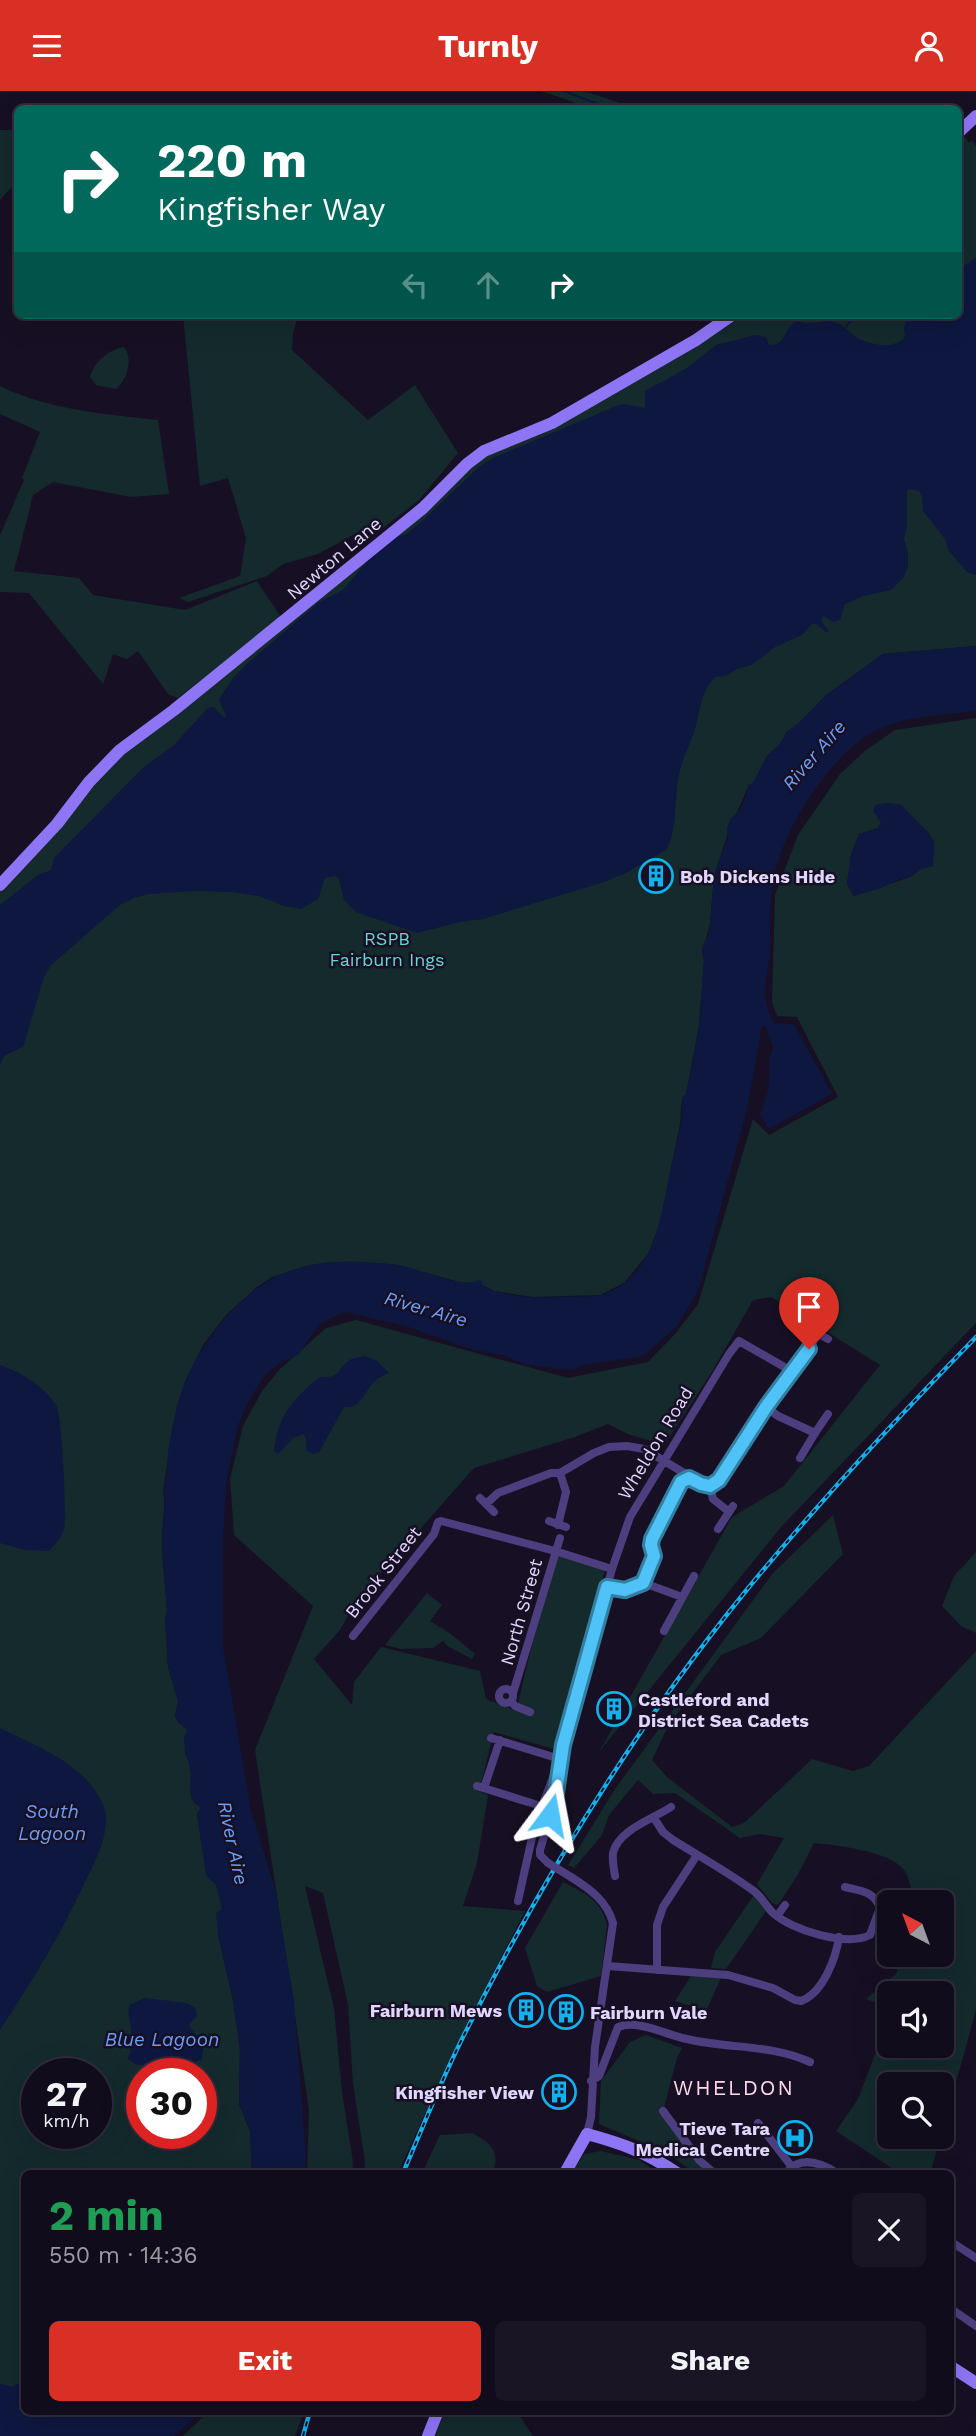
<!DOCTYPE html>
<html lang="en">
<head>
<meta charset="utf-8">
<style>
	:root { --surface:#110c1b; --page:#1a1524; --text:#f1f3f6; --muted:#9c9ba3; --line:#302c3a; --accent:#d93025 }
	body { margin:0; font-family:"Work Sans",sans-serif; background:var(--page); color:var(--text); height:100vh; display:flex; flex-direction:column; font-size:26px; white-space:nowrap }
	* { box-sizing:border-box; margin:0 }
	p { font-size:23px; color:var(--muted) }
	.icon { flex:none; width:38px; height:38px; fill:none; stroke:currentColor; stroke-width:2; stroke-linecap:round; stroke-linejoin:round }
	.map { position:relative; flex:1; overflow:hidden }
	.details { position:absolute; left:21px; top:2079px; width:933px; height:245px; display:flex; flex-direction:column; background:var(--surface); border-radius:10px; box-shadow:0 7px 28px #0002,0 0 0 2px var(--line) }
	.details>* { flex:none }
	.banner { position:absolute; left:14px; top:14px; width:948px; height:214px; border-radius:10px; box-shadow:0 7px 28px #0002,0 0 0 2px var(--line); background:#00695c; color:#fff; overflow:hidden }
	.needle { width:46px; rotate:319deg }
	.fabs { position:absolute; left:877px; top:1799px; display:grid; gap:14px }
	.fabs a { display:grid; place-items:center; width:77px; height:77px; border-radius:10px; background:var(--surface); box-shadow:0 7px 28px #0002,0 0 0 2px var(--line); font-size:35px }
	.speed { position:absolute; left:21px; top:1967px; display:flex; gap:14px; font-size:35px; font-weight:700; text-align:center }
	.speed>* { display:grid; place-content:center; width:91px; height:91px; border-radius:50%; background:var(--surface); box-shadow:0 7px 28px #0002,0 0 0 2px var(--line); line-height:1 }
	.speed small { font-size:18px; font-weight:400 }
	.speed .limit { border:10px solid #d22; background:#fff; color:#111 }
	.pin { position:absolute; display:grid; place-items:center; width:60px; height:60px; color:#fff; margin:-72px -30px; border-radius:50% 50% 50% 0; rotate:-45deg; box-shadow:0 0 7px #0007 }
	.pin .icon { rotate:45deg }
	.me { position:absolute; width:77px; margin:-38px; rotate:13deg; stroke-linejoin:round; filter:drop-shadow(0 0 5px #0008) }
	.turn { display:flex; align-items:center; gap:24px; height:147px; padding:0 28px; font-size:32px }
	.turn .icon { width:91px; height:91px; stroke-width:2.5 }
	.turn b { display:block; font-size:49px; line-height:60px }
	.lanes { display:flex; align-items:center; height:66px; padding:0 28px; background:#0003; justify-content:center; gap:35px; direction:ltr }
	.lanes .off { opacity:.35 }
	.round { display:grid; place-items:center; flex:none; width:74px; height:74px; border-radius:10px; background:var(--page) }
	.summary { display:flex; align-items:center; justify-content:space-between; height:119px; padding:0 28px }
	h1 { font-size:42px; font-weight:700; line-height:52px; color:#1e9e55 }
	.button { display:flex; gap:14px; margin-top:auto; padding:14px 28px }
	.button a { flex:1; height:80px; border-radius:10px; background:var(--accent); color:#fff; font-size:28px; font-weight:700; line-height:80px; text-align:center }
	.button a+a { background:var(--page); color:var(--text) }
	header { display:flex; justify-content:space-between; align-items:center; height:91px; padding:0 28px; background:var(--accent); color:#fff; font-size:32px; font-weight:700 }
	.map>svg:first-child { display:block }
	.green { fill:#142a2d; fill-rule:evenodd }
	.water { fill:#0e173f }
	.lines { fill:none; stroke-linecap:round; stroke-linejoin:round }
	.stream { stroke:#0e173f; stroke-width:2 }
	.street { stroke:#4d3f7f; stroke-width:8 }
	.secondary { stroke:#8e75f5; stroke-width:12 }
	.rail-casing { stroke:#12b0ed; stroke-width:4.5 }
	.rail { stroke:#171024; stroke-width:2; stroke-dasharray:5; stroke-linecap:butt }
	.street-bridge { stroke:#4d3f7f; stroke-width:8 }
	.route-casing { stroke:#337fa1; stroke-width:18 }
	.route { stroke:#4fc3f7; stroke-width:12 }
	.labels { text-anchor:middle; dominant-baseline:central; stroke-width:5; stroke-linejoin:round; paint-order:stroke }
	.street-label { font-size:18px; fill:#e1d6fc; stroke:#171024 }
	.poi-label { font-size:18px; font-weight:bold; fill:#e1d6fc; stroke:#171024; text-anchor:start }
	.park-label { font-size:18px; fill:#67d7cf; stroke:#171024 }
	.water-label { font-size:19px; font-style:italic; fill:#6c9df4; stroke:#171024 }
	.quarter-label { font-size:21px; letter-spacing:2px; fill:#fcd8e9; stroke:#171024 }
</style>
</head>
<body>
<header><svg class="icon" aria-label="menu" viewBox="0 0 24 24"><path d="M4 6h16M4 12h16M4 18h16"/></svg>Turnly<svg class="icon" aria-label="person" viewBox="0 0 24 24"><circle cx="12" cy="8" r="4"/><path d="M4 21q1-7 8-7t8 7"/></svg></header>
<div class="map">
<svg width="976" height="2345" viewBox="0 0 976 2345">
	<rect width="100%" height="100%" fill="#171024"/>
	<path class="green" d="M541,0H584L635,17H591Z
		M0,39H18L17,90L0,109Z
		M963,43L969,52L972,49L976,55V555L883,563L826,604L800,631L787,641L780,653L767,665L753,692L749,694L728,742L714,785L710,833L702,861L704,870L699,935L686,1003L682,1007L680,1033L660,1132L648,1163L624,1192L600,1204L533,1206L494,1200L481,1193L459,1191L398,1174L353,1171L310,1174L272,1186L257,1196L227,1223L203,1254L186,1289L177,1315L163,1399C166,1414 162,1433 162,1449C162,1473 166,1497 167,1521L165,1527L168,1576L178,1610L175,1625L178,1631L188,1639C182,1660 190,1668 192,1688C193,1693 189,1699 191,1704C192,1711 196,1713 201,1717L197,1723L201,1750L220,1803L222,1818L218,1830V1844L233,1909L240,1958L239,2013L250,2040L252,2082H24V2294L12,2296L0,2293V799L77,712L132,655L485,364L705,248L740,224H959V47ZM37,1983H96V2042H37ZM142,1983H201V2042H142Z
		M183,224H298L293,243L292,259L368,329L415,294L458,362L419,409L378,441L362,439L318,463L283,473L267,485L188,511L179,507L240,485L246,447L228,387L200,395Z
		M122,256L125,257C133,269 127,289 116,298L96,294L90,286C94,271 108,260 122,256Z
		M0,295C48,319 106,323 158,329L169,403L131,406L53,391L33,404L14,480L79,487L93,504L185,519L257,490L281,526L178,607L168,603L138,560L127,568L113,563L103,593L29,502L0,501V444L24,389L22,387L40,341L0,323Z
		M976,627V1232L781,1436L599,1661L732,1426L784,1395L880,1274L771,1206L753,1209L712,1281L664,1354L628,1343L608,1333L575,1346L474,1377L355,1512L340,1539L314,1568L352,1614L354,1591L381,1556L480,1580L486,1608L516,1620L555,1460L606,1476L554,1658L494,1641L479,1700L488,1704L477,1772L463,1815L525,1820L458,1950L398,2082H364L365,2071L353,1992L348,1914L323,1802L305,1795L334,1917L342,2001L353,2071L352,2082H307L309,2019L255,1659L313,1515L234,1444L230,1387L243,1335L262,1300L280,1278L326,1237L356,1229L568,1287L648,1271L676,1242L698,1213L753,1028L769,1044L838,1006L797,926L777,925L772,911L775,804L798,744L840,683L866,659L895,639ZM901,714L917,732L928,741L934,751L933,762L921,778L910,786L854,805L847,793L851,764L859,743L878,737L882,731L877,727Z
		M833,1424L843,1463L761,1547L721,1564L668,1635L652,1669L667,1686L732,1736L744,1732L812,1668L853,1680L869,1675L976,1560V1919L942,2042V1993H889V2046H941L930,2082H899L836,2040L858,2008L889,1927V1955H942V1902H889V1916L866,1908L896,1883L902,1864H942V1811H915C911,1802 910,1787 904,1779C890,1760 836,1754 814,1752L797,1785L778,1814L772,1812L757,1793L784,1747L760,1743L740,1747L675,1702L653,1703L638,1689L609,1724L602,1744L574,1777L568,1774L615,1698L773,1482Z
		M976,1461V1542L961,1535L942,1515L954,1485Z
		M427,1502L442,1514L430,1530L451,1543L475,1563L472,1568L449,1556L443,1550L433,1557L401,1558L385,1554Z
		M563,1791C584,1802 602,1809 607,1834L601,1885L547,1901L537,1895L525,1857Z
		M754,1804L766,1820L726,1878L711,1877L715,1861Z
		M691,1885L721,1887L706,1920L675,1910Z
		M646,1944L682,1957L677,1967L663,2020L714,2082H695L667,2062L599,2033L601,1990L630,1951Z
		M472,2042C488,2050 501,2060 493,2079L499,2082H422L440,2044Z
		M601,2060L639,2069L658,2082H571L584,2063Z
		M208,2321L209,2320L304,2321L295,2345H183Z
		M445,2321H517L533,2345H435Z"/>
	<path class="water" d="M976,167V484L967,481L948,459L945,448L923,420L922,406L919,400L909,398L907,400V436L904,448L908,462V476L903,487L891,499L863,505L845,513L840,529L834,531L823,525L821,530L829,540L827,542L816,533H812L802,544L775,556L753,573L735,579L726,585L715,586C700,601 700,623 694,642C688,657 680,673 678,689C674,712 678,738 666,759L626,782L604,791L483,828L460,831L417,842L356,821L344,809L339,788L335,785L325,787L318,808L301,818L284,815L259,805L230,801L194,800L150,803L136,806L120,814L51,874L44,886L23,956L4,965L0,974V814L38,784L51,779L54,767L144,676L174,654L208,617L214,616L224,627L226,625L219,608L234,586L249,571L319,511L343,499L370,467L395,446L405,444L418,434L480,375L493,367L616,315L623,313L645,317V300L687,277L716,254L755,244L766,246L769,254C786,254 783,240 795,231C801,230 806,233 812,232C820,232 826,229 834,231C845,234 849,242 857,247C871,254 894,259 905,246L904,237L907,227L916,229L921,224H959V178Z
		M976,555V620C947,624 915,624 886,635C836,653 785,734 774,785C769,808 770,831 770,854C770,889 756,896 774,932L791,933L795,935L832,1003L769,1038L760,1024L768,1000L770,984L769,969L773,956L766,936L762,935L747,1018L699,1197L689,1216L675,1237L643,1265L584,1274L572,1279L524,1273L506,1265L470,1258L406,1235L346,1221L331,1227L321,1233L315,1239L299,1263L278,1273L265,1284L248,1311L237,1337L226,1394L223,1451V1556L251,1719L275,1798L294,1909L306,2066L304,2082H252L250,2040L239,2013L240,1958L233,1909L218,1844L216,1822L222,1818L216,1794L206,1784L197,1723L201,1717C180,1701 199,1684 185,1664L184,1646L188,1639L180,1633L175,1625L178,1610L168,1576L165,1527L167,1521L162,1452L165,1407L163,1399C167,1387 167,1375 168,1362C170,1347 173,1331 177,1316C184,1286 199,1260 218,1236C269,1172 319,1164 398,1174C420,1177 460,1199 480,1189L482,1190V1195C505,1206 536,1208 561,1206C576,1205 596,1207 609,1201C656,1181 661,1123 670,1081C674,1062 685,1025 682,1007L686,1003L699,935L704,870L702,856L708,846L710,833L714,785L728,746L727,737L731,727C741,721 747,704 749,694L753,692L767,665L780,653L787,641L800,631L826,604L883,563Z
		M888,712L901,714C907,720 933,745 934,752C935,758 933,768 933,775L921,778L910,786L897,789L881,797L854,805L847,793L851,764L859,743L878,737L881,731L873,720L875,714Z
		M365,1265L377,1270L389,1282C384,1285 378,1286 374,1291C364,1301 361,1318 344,1316L319,1361L313,1363L307,1360L306,1347L303,1343L293,1347L278,1363L274,1360C278,1324 293,1308 320,1286C341,1287 336,1280 348,1270C352,1267 360,1266 365,1265Z
		M0,1274C23,1282 42,1294 56,1314C62,1322 67,1425 64,1438C63,1445 54,1454 49,1460L25,1459L0,1452Z
		M0,1637C34,1654 80,1671 99,1706C104,1714 107,1722 106,1731C105,1753 94,1772 85,1791C61,1843 31,1892 0,1939Z
		M145,1907L187,1912L196,1918L197,1925L189,1934L195,1943L204,1948L202,1968L175,1981L135,1973L128,1968C131,1958 133,1949 131,1938C130,1928 127,1924 130,1914Z
		M0,2293L12,2296L16,2293L24,2294V2320L201,2321L174,2345H0Z"/>
	<g class="lines">
		<path class="stream" d="M564,0L611,18
			M846,236L852,227L851,224"/>
		<path class="street" d="M809,1238L828,1248
			M766,1316L778,1325L815,1342L828,1323
			M800,1367L815,1342
			M710,1395L713,1408L728,1420
			M480,1407L494,1421
			M486,1413L498,1402L551,1382H560L594,1362L609,1356L627,1355L644,1358L706,1395L714,1393L723,1385L766,1316L800,1272L818,1243
			M549,1430L566,1436
			M558,1434L566,1401L560,1382
			M718,1438L733,1415
			M612,1478L630,1426L729,1263L739,1250L793,1281
			M644,1492L654,1466L651,1453L652,1448L676,1398L681,1391L689,1387
			M607,1497L625,1499L644,1492L682,1506
			M664,1540L694,1485
			M353,1545L434,1443L438,1431L441,1430L555,1460L612,1478L563,1654L557,1702L540,1759V1764L548,1772
			M499 1605a7 7 0 1 1 14 0a7 7 0 1 1-14 0Z
			M513,1602L560,1447
			M511,1610L515,1615L530,1621
			M491,1647L560,1668
			M477,1695L541,1715
			M484,1697L500,1649
			M654,1727L663,1741L673,1749C699,1765 726,1780 751,1798C761,1804 765,1814 773,1822C792,1839 846,1856 870,1844L880,1817C874,1800 861,1800 845,1796
			M615,1785C614,1778 612,1770 613,1762C618,1739 653,1728 671,1716
			M571,1786C590,1798 607,1810 613,1832L595,1956L591,2026L587,2043
			M518,1810L535,1733L556,1679
			M777,1825L785,1814
			M608,1875L728,1884L773,1897L795,1909L801,1910C823,1902 836,1867 839,1846
			M657,1879V1834L663,1816L697,1764
			M591,1990L599,1985L618,1936C638,1928 666,1944 687,1948C729,1958 770,1953 810,1971
			M663,2020L700,2070L714,2082
			M758,2032L792,2076
			M786,2082C800,2064 820,2071 837,2082
			M950,2150L976,2167
			M950,2217L976,2235"/>
		<path class="secondary" d="M959,41L976,25
			M0,794L57,733L89,691L120,659L174,619L423,417L467,373L484,360L552,332L696,249L732,224
			M565,2082L587,2043C624,2053 645,2061 677,2082
			M950,2275L976,2292
			M428,2345L438,2320"/>
		<g class="rail-casing">
			<path id="rail" d="M403,2082C423,2036 442,1987 465,1942C543,1787 635,1636 745,1501C818,1412 896,1328 976,1246
				M303,2345L310,2320"/>
		</g>
		<use href="#rail" class="rail"/>
		<path class="street-bridge" d="M548,1772L571,1786"/>
	</g>
	<g class="lines">
		<g class="route-casing">
			<path id="route" d="M550,1724L556,1702L563,1654L607,1496L625,1499L643,1492L654,1465L651,1454L652,1448L681,1391L689,1387L701,1393L710,1395L719,1389L766,1316L809,1258"/>
		</g>
		<use href="#route" class="route"/>
	</g>
	<defs>
		<g id="building-ring" transform="scale(1.75)"><circle r="9.5" fill="#171024" stroke="#12b0ed" stroke-width="1.5"/><path d="M-4-6H4V6H1V3H-1V6H-4ZM-2.5-4.3h1.7v1.8h-1.7ZM.8-4.3h1.7v1.8H.8ZM-2.5-1h1.7V.8h-1.7ZM.8-1h1.7V.8H.8Z" fill="#12b0ed"/></g>
		<g id="hospital-ring" transform="scale(1.75)"><circle r="9.5" fill="#171024" stroke="#12b0ed" stroke-width="1.5"/><path d="M-5-5h3v3.5h4V-5h3V5h-3V1.5h-4V5h-3Z" fill="#12b0ed"/></g>
	</defs>
	<g fill-rule="evenodd">
		<use href="#building-ring" x="656" y="785"/>
		<use href="#building-ring" x="614" y="1618"/>
		<use href="#building-ring" x="526" y="1919"/>
		<use href="#building-ring" x="566" y="1921"/>
		<use href="#building-ring" x="559" y="2001"/>
		<use href="#hospital-ring" x="795" y="2047"/>
	</g>
	<g class="labels">
		<g class="street-label">
			<text transform="translate(334 467) rotate(-40)">Newton Lane</text>
			<text transform="translate(655 1352) rotate(-59)">Wheldon Road</text>
			<text transform="translate(383 1481) rotate(-52)">Brook Street</text>
			<text transform="translate(521 1521) rotate(-74)">North Street</text>
		</g>
		<g class="poi-label">
			<text x="680" y="785">Bob Dickens Hide</text>
			<text x="638" y="1608">Castleford and<tspan x="638" dy="21">District Sea Cadets</tspan></text>
			<text x="502" y="1919" text-anchor="end">Fairburn Mews</text>
			<text x="590" y="1921">Fairburn Vale</text>
			<text x="534" y="2001" text-anchor="end">Kingfisher View</text>
			<text x="770" y="2037" text-anchor="end">Tieve Tara<tspan x="770" dy="21">Medical Centre</tspan></text>
		</g>
		<g class="park-label">
			<text x="387" y="847">RSPB<tspan x="387" dy="21">Fairburn Ings</tspan></text>
		</g>
		<g class="water-label">
			<text transform="translate(814 664) rotate(-49)">River Aire</text>
			<text transform="translate(426 1218) rotate(16)">River Aire</text>
			<text x="52" y="1720">South<tspan x="52" dy="22">Lagoon</tspan></text>
			<text transform="translate(233 1752) rotate(78)">River Aire</text>
			<text x="162" y="1948">Blue Lagoon</text>
		</g>
		<g class="quarter-label">
			<text x="734" y="1996">WHELDON</text>
		</g>
	</g>
</svg>
<div class="fabs">
<a><svg class="needle" viewBox="-14 -14 28 28"><path d="M0-13l5 13h-10z" fill="#e53935"/><path d="M0 13l5-13h-10z" fill="#9c9ba3"/></svg></a>
<a><svg class="icon" aria-label="sound" viewBox="0 0 24 24"><path d="M4 9h4l5-4v14l-5-4H4zM17 9q2 3 0 6"/></svg></a>
<a><svg class="icon" aria-label="search" viewBox="0 0 24 24"><circle cx="10" cy="10" r="6"/><path d="M15 15l6 6"/></svg></a>
</div>
<div class="speed"><div>27<small>km/h</small></div><div class="limit">30</div></div>
<div class="pin" style="left:809px;top:1258px;background:#d93025"><svg class="icon" aria-label="arrive" viewBox="0 0 24 24"><path d="M6 21V4h12l-3 4 3 4H6"/></svg></div>
<svg class="me" style="left:550px;top:1724px" viewBox="-20 -20 40 40"><path d="M0-17L14 15 0 8-14 15z" fill="#4fc3f7" stroke="#fff" stroke-width="4"/></svg>
<div class="banner">
<div class="turn"><svg class="icon" aria-label="right" viewBox="0 0 24 24"><path d="M7 20v-9h11M14 6l5 5-5 5"/></svg><div><b>220 m</b>Kingfisher Way</div></div>
<div class="lanes"><svg class="icon off" aria-label="left" viewBox="0 0 24 24"><path d="M17 20v-9H6M10 6l-5 5 5 5"/></svg><svg class="icon off" aria-label="ahead" viewBox="0 0 24 24"><path d="M12 20V5M6 11l6-6 6 6"/></svg><svg class="icon" aria-label="right" viewBox="0 0 24 24"><path d="M7 20v-9h11M14 6l5 5-5 5"/></svg></div>
</div>
<section class="details">
<div class="summary"><div><h1>2 min</h1><p>550 m · 14:36</p></div><a class="round"><svg class="icon" aria-label="close" viewBox="0 0 24 24"><path d="M6 6l12 12M18 6L6 18"/></svg></a></div>
<div class="button"><a>Exit</a><a>Share</a></div>
</section>
</div>
</body>
</html>
